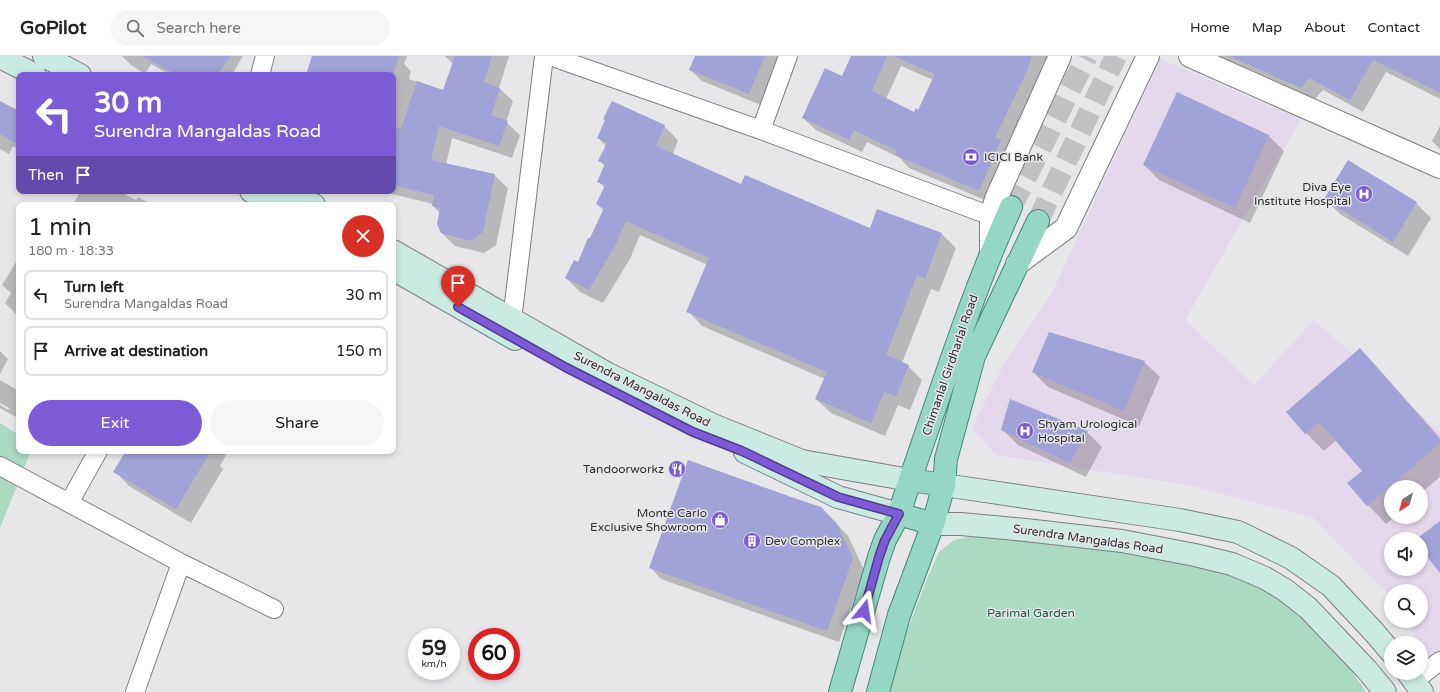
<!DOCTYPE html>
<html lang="en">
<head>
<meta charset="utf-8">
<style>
	:root { --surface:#fff; --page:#f6f6f6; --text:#222; --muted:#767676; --line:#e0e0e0; --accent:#7c5cd6 }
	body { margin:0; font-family:"Varela Round",sans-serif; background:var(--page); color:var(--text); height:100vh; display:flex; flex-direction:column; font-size:15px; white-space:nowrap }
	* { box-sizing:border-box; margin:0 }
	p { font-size:13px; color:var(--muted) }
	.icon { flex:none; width:22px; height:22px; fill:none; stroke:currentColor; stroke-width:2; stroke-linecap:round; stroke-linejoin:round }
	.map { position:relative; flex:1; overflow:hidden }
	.details { position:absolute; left:16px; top:146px; width:380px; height:252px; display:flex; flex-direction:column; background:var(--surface); border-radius:8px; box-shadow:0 2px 6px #0003 }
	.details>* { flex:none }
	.hud { position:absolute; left:16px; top:16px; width:380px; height:122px; border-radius:8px; box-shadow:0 2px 6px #0003; background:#7c5cd6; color:#fff; overflow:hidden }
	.needle { width:26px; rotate:216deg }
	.tools { position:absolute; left:1384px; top:424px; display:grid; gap:8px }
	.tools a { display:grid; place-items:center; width:44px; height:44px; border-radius:50%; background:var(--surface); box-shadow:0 2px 6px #0003; font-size:20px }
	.speed { position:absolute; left:408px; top:572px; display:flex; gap:8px; font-size:20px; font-weight:700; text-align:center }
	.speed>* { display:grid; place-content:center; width:52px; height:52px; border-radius:50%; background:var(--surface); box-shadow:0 2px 6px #0003; line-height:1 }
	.speed small { font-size:10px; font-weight:400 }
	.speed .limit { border:6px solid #d22; background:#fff; color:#111 }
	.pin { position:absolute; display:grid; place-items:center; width:34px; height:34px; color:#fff; margin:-41px -17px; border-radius:50% 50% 50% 0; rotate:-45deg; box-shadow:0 0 4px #0007 }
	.pin .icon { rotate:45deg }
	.me { position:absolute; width:44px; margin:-22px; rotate:15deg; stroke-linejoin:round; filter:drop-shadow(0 0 3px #0008) }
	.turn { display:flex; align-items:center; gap:14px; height:84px; padding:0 12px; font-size:18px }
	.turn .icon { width:52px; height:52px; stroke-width:2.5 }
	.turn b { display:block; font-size:28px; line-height:34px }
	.then { display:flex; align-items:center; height:38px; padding:0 12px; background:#0003; gap:8px; font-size:15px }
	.round { display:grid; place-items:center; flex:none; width:42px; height:42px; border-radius:21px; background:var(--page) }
	.head { display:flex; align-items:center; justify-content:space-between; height:68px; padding:0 12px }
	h1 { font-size:24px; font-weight:600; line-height:30px }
	.button { display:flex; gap:8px; margin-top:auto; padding:8px 12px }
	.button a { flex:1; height:46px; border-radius:24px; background:var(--accent); color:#fff; font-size:16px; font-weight:600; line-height:46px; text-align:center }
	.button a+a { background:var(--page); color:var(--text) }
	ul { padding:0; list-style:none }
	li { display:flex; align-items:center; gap:12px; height:50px; margin:0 8px 6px; padding:0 4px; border:2px solid var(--line); border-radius:8px }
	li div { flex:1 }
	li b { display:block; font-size:15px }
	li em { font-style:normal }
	header { display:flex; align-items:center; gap:24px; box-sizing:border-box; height:56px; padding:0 20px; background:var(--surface); border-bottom:1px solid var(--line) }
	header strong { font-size:19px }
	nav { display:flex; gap:22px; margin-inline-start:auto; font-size:14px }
	.search { width:280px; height:36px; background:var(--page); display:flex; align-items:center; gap:10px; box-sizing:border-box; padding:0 14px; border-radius:22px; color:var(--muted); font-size:15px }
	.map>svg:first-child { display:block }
	.commercial { fill:#e4d8ec; fill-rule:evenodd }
	.green { fill:#acd9c2 }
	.shadow { fill:#0003; fill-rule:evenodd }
	.building { fill:#a1a2d7 }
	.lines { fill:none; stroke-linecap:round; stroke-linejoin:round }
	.primary-tunnel { stroke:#c2c2c5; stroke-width:22; stroke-dasharray:22 11; stroke-linecap:butt }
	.minor-casing { stroke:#7f7e81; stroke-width:20 }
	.tertiary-casing { stroke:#7f7e81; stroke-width:24 }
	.secondary-casing { stroke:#7f7e81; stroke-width:24 }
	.primary-casing { stroke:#438978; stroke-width:24 }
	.minor { stroke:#fff; stroke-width:18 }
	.tertiary { stroke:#fff; stroke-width:22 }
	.secondary { stroke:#caeae2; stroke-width:22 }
	.primary { stroke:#95d6c5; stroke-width:22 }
	.route-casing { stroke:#513c8b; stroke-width:10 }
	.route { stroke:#7c5cd6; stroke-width:7 }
	.labels { text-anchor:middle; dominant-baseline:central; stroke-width:3; stroke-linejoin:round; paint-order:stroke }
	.poi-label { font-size:12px; fill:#2f2f30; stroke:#e7e7ea; text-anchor:start }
	.street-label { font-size:12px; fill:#2f2f30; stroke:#e7e7ea }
	.park-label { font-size:12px; fill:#135d40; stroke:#e7e7ea }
</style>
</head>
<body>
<header>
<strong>GoPilot</strong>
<div class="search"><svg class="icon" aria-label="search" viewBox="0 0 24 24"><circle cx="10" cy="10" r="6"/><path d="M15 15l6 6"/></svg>Search here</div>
<nav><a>Home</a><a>Map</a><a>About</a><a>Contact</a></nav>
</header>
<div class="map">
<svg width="1440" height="636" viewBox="0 0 1440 636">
	<rect width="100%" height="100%" fill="#e7e7ea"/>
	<path class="commercial" d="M1160,3L1301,63L1185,264L1254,329L1314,264L1440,376V416L1436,419L1440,425V618L1406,565H1421V535H1391V541L1312,461L1188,429L996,399L972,372L1006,304L1051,239ZM1391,431H1421V461H1391ZM1391,483H1421V513H1391Z"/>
	<path class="green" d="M0,367L19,379V395H31L0,472Z
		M1036,476L1258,518L1317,564L1366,636H889L901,591L929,518L939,496L954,484L972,480Z"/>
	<path class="shadow" d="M122,0H243L232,19H171L151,8L145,18L131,9Z
		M313,0H407L404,8L411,15L409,23L444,35L453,8L445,0H509L499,32L513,45L506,66L520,79L512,102L452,82L446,109L494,119L508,132L496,189L484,197L455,190L442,177L440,157L433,150V148L380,135H393V19H307Z
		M696,0H781L761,49L702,25L690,14Z
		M852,0H1049L992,147L909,112L900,102L867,86L862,96L816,74L803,62L842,21ZM901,10L933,24L919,55L915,57L886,43Z
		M1214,0H1440V43L1386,16L1363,56L1323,34L1314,44Z
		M1178,37L1269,80L1284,95L1250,167L1159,124L1144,109Z
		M0,46L19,59V94L13,90L9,98L0,93Z
		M664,70L678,84L673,98L742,129L870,174L878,154L942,178L956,192L939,236L931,233L902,307L908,310L922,324L910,354L898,349L885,380L831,357L816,343L825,323L702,270L688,255L708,209L640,179L630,203L603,247L580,236L566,222L578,207L604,155L597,148L605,132L598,125L605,110L600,105L606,90L598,82Z
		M1440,70V93L1432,85Z
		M80,135H119L136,144L138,141L152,149H73Z
		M1325,143L1416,147L1431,162L1408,200L1340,158Z
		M19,201V261L5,247L11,237L2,229Z
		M1360,294L1378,312L1440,382V421L1421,437V431H1391V461H1394L1386,468L1348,428L1363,415L1336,384L1324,395L1306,377Z
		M0,295L8,303L0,318Z
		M1144,306L1160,321L1139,370L1048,331L1033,316Z
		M0,324L14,332L19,337V355L16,361L0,352V349L8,354L9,352L0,347Z
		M1010,344L1087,376L1102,391L1086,421L1018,389L1003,374Z
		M127,395H228L220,410L223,413L191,467L129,430L115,415Z
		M791,442L821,451L848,480L864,514L839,586L661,523L650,511Z"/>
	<path class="building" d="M142,0H230L218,19H177Z
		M312,0H399L393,19H306Z
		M455,0H492L484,26L500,32L491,59L508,65L499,90L439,70L431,104L495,118L483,176L471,185L441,177L437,168L440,152L432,150L434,139L393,129V71L401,73L417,25L443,34Z
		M695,0H765L749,38L689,14Z
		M851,0H887L872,35L914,56L916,52L918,54L935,18L893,0H1032L1026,17L995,81L1001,84L979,135L895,99L897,95L854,74L849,84L802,62L825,12L842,20Z
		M1229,0H1440V37L1373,4L1350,44L1309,22L1301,32Z
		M1177,36L1269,79L1235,152L1143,109Z
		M0,45L19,55V89L0,78Z
		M612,45L665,69L656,90L741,128L745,119L870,172L877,153L942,177L925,223L917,219L886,299L909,309L896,340L884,336L871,367L815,343L827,316L686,256L709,202L626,165L616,188L589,234L565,222L574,204L578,206L588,182H590L604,152L596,148L605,129L597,126L605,108L598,105L607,87L597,82L605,64L603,63Z
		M1348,104L1417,146L1393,186L1324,143Z
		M1049,276L1145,305L1124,355L1032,316Z
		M1360,292L1440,384V387L1367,450L1347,427L1362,415L1319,366L1305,378L1286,356Z
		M1010,343L1088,375L1070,407L1001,374Z
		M126,395H211L176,453L113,416Z
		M688,404L791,441L821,451L837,468L853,502L827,575L649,512Z
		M1440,465V517L1421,493V483H1416Z"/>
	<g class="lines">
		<path class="primary-tunnel" d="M1011,151L1087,0
			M1038,165L1116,0"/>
		<g class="minor-casing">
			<path id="minor" d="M550,0L761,74
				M788,0L761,74L991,160
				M260,19L265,0
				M512,264L544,0
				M0,410L181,507L135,636
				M69,447L98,395
				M181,507L274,553
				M1414,625L1440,605"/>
		</g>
		<g class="tertiary-casing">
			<path id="tertiary" d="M1190,0L1440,111
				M991,195V160L996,143L1060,0
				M1017,208L1066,172L1148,0"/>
		</g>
		<g class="secondary-casing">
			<path id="secondary" d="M44,0L80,19
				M0,1L35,19
				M251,135L278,149
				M290,135L314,149
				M393,195L608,318L713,369L802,405L910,424
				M393,213L515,283
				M745,396L838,441L899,458
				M944,429L1180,464L1238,476L1291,502L1331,530L1374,576L1391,596
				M933,468H961L1026,474L1122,485L1195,499L1232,508L1265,522L1285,534L1308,552L1367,614L1385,636
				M1408,617L1422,636"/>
		</g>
		<g class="primary-casing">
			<path id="primary" d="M910,424C942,332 971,240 1011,151
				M944,429L910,424L899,458L933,468L944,429L946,403L974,300L1038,165
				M840,636L879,501L885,484L899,458
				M878,636L899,559L933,468"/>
		</g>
		<use href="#minor" class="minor"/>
		<use href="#tertiary" class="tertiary"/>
		<use href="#secondary" class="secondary"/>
		<use href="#primary" class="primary"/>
	</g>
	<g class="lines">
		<g class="route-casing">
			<path id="route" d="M458,251L565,311L693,376L742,395L838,441L899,458L885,484L879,501L864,555"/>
		</g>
		<use href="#route" class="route"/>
	</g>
	<defs>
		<g id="bank-disc" transform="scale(0.9)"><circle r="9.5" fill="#7c5cd6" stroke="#e7e7ea"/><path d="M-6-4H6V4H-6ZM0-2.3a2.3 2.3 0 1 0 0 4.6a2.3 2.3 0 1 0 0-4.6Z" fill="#fff"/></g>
		<g id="hospital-disc" transform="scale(0.9)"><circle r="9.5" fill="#7c5cd6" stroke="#e7e7ea"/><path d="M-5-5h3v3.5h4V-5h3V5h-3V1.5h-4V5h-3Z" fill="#fff"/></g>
		<g id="restaurant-disc" transform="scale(0.9)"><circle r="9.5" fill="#7c5cd6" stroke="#e7e7ea"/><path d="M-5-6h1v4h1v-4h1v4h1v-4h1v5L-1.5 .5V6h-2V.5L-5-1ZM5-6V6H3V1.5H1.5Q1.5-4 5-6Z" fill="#fff"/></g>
		<g id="shop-disc" transform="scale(0.9)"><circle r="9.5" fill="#7c5cd6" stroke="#e7e7ea"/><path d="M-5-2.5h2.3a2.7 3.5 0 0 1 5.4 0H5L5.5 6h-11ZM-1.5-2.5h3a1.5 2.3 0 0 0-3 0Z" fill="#fff"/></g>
		<g id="building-disc" transform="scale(0.9)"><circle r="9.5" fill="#7c5cd6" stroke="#e7e7ea"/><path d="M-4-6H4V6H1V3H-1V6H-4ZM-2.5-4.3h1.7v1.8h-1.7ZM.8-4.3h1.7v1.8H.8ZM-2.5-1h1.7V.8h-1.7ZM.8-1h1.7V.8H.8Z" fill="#fff"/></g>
	</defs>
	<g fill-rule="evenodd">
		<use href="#bank-disc" x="971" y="101"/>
		<use href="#hospital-disc" x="1364" y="138"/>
		<use href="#hospital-disc" x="1025" y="375"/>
		<use href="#restaurant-disc" x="677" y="413"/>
		<use href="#shop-disc" x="720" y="464"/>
		<use href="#building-disc" x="752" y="485"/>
	</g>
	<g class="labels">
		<g class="poi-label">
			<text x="984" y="101">ICICI Bank</text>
			<text x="1351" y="131" text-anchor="end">Diva Eye<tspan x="1351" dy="14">Institute Hospital</tspan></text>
			<text x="1038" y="368">Shyam Urological<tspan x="1038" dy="14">Hospital</tspan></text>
			<text x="664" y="413" text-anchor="end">Tandoorworkz</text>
			<text x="707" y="457" text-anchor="end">Monte Carlo<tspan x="707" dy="14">Exclusive Showroom</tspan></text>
			<text x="765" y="485">Dev Complex</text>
		</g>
		<g class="street-label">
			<text transform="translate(950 309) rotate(-71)">Chimanlal Girdharlal Road</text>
			<text transform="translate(642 333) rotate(27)">Surendra Mangaldas Road</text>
			<text transform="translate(1088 483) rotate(8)">Surendra Mangaldas Road</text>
		</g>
		<g class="park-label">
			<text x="1031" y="557">Parimal Garden</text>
		</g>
	</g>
</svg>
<div class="tools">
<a><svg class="needle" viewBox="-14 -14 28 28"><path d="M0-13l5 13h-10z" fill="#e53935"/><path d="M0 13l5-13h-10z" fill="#767676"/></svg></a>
<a><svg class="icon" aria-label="sound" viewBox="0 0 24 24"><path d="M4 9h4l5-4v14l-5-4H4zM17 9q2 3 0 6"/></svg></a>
<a><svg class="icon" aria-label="search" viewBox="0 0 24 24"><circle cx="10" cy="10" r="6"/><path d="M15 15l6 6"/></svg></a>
<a><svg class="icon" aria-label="layers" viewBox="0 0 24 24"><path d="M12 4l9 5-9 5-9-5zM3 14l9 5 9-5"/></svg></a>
</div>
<div class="speed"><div>59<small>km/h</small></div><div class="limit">60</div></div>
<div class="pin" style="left:458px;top:251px;background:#d93025"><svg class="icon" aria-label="arrive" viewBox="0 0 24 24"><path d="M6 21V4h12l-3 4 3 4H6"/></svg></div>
<svg class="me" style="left:864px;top:555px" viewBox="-20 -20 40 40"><path d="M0-17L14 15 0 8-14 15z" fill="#7c5cd6" stroke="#fff" stroke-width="4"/></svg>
<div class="hud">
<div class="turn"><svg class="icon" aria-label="left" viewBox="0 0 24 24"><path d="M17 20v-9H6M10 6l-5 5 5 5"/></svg><div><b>30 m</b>Surendra Mangaldas Road</div></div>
<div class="then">Then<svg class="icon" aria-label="arrive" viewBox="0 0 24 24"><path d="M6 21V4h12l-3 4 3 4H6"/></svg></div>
</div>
<section class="details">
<div class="head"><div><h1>1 min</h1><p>180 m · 18:33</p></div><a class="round" style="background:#d93025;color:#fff"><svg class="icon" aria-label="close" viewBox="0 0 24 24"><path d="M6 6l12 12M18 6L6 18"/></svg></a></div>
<ul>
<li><svg class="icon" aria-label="left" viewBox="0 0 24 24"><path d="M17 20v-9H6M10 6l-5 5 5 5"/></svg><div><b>Turn left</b><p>Surendra Mangaldas Road</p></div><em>30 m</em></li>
<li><svg class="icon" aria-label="arrive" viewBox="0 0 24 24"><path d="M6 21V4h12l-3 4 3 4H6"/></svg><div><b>Arrive at destination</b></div><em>150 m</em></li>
</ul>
<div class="button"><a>Exit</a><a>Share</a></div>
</section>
</div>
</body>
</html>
